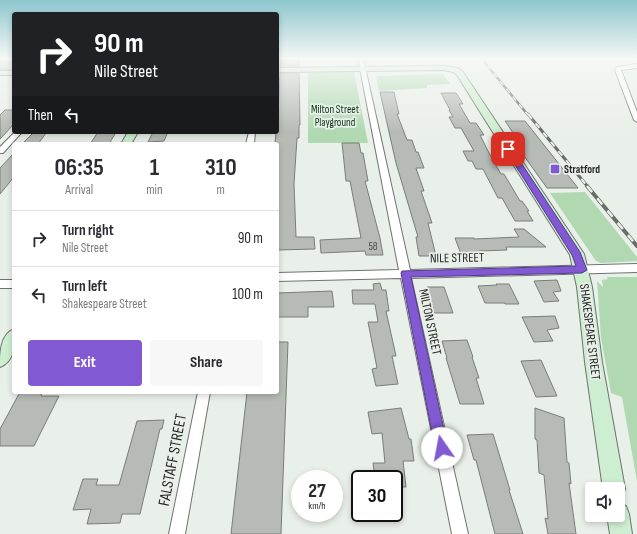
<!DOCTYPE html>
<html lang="en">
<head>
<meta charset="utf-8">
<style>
	:root { --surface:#fff; --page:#f7f7f7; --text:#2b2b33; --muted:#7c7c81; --line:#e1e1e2; --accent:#8159d2 }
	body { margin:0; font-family:"Sofia Sans Condensed",sans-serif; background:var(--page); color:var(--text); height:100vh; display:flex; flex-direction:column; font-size:15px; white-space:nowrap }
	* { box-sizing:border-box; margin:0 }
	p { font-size:13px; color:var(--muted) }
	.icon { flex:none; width:22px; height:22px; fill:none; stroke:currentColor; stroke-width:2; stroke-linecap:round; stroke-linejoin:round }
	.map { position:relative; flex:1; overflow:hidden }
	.panel { position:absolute; left:12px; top:142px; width:267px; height:252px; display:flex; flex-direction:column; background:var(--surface); border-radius:4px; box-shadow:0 2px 6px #0003 }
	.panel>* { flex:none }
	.guide { position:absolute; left:12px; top:12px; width:267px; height:122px; border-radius:4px; box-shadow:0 2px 6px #0003; background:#202124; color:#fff; overflow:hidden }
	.buttons { position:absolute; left:585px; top:482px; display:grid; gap:8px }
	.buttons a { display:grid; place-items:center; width:40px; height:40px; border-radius:4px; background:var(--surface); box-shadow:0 2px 6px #0003; font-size:20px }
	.speed { position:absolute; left:291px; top:470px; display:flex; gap:8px; font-size:20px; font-weight:700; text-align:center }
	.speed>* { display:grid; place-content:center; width:52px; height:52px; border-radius:50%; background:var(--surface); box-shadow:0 2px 6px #0003; line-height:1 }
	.speed small { font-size:10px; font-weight:400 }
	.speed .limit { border:2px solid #111; border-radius:6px; background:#fff; color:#111 }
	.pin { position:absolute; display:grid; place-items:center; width:34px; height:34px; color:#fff; margin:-17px; border-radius:8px; box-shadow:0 2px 6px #0006 }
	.me { position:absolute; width:44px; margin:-22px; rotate:348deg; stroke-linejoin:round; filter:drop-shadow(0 0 3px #0008) }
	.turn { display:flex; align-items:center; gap:14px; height:84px; padding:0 16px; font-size:18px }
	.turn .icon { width:52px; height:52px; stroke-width:2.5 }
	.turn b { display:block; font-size:28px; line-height:34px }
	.then { display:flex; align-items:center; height:38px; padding:0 16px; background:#0003; gap:8px; font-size:15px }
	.eta { display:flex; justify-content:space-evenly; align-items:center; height:68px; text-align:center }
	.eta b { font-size:24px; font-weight:700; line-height:28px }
	.button { display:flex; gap:8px; margin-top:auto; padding:8px 16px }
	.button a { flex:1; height:46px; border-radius:4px; background:var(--accent); color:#fff; font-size:16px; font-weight:700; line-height:46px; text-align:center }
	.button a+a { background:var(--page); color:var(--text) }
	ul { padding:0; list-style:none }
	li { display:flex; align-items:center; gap:12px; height:56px; padding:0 16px; border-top:1px solid var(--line) }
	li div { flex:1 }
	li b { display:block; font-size:15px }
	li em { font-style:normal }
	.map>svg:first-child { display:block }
	.green { fill:#b0d8b1 }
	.building { fill:#b6bbb6; stroke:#797e79 }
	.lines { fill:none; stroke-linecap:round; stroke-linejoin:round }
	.street-casing { stroke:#6e736e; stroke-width:2 }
	.secondary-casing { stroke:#6e736e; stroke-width:2 }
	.street { fill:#fff; fill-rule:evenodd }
	.secondary { fill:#cdeed0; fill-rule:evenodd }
	.rail-far2-casing { stroke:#6a6e6a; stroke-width:2.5 }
	.rail-far1-casing { stroke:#6a6e6a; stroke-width:3 }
	.rail-casing { stroke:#6a6e6a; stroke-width:4 }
	.rail-far2 { stroke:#e9efe9; stroke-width:1.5; stroke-dasharray:5; stroke-linecap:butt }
	.rail-far1 { stroke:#e9efe9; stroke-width:2; stroke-dasharray:6; stroke-linecap:butt }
	.rail { stroke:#e9efe9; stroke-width:2.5; stroke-dasharray:8; stroke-linecap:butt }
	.route { fill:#8159d2; stroke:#543a88 }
	.poi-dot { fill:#8159d2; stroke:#e9efe9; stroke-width:1.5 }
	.labels { text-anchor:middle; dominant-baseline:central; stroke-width:3.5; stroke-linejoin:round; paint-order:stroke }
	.far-park-label { font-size:11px; fill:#08320e; stroke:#e9efe9 }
	.far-poi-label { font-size:11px; font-weight:bold; fill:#252725; stroke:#e9efe9; text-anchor:start }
	.number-label { font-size:11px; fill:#494c49 }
	.street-label { font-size:13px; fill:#252725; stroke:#e9efe9 }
	.near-street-label { font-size:16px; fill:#252725; stroke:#e9efe9 }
</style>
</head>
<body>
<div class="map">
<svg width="637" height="534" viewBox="0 0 637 534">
	<rect width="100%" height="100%" fill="#e9efe9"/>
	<path class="green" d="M354,72L368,143H308V73Z
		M443,74L450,84L427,85V88L379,91L376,76Z
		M585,192L637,257V261L601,263L596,261L550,193Z
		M607,277H637V481L622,397L611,393L601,338L597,281L603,287L602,280L608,279Z"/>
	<path class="building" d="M281,60H299V66H280Z
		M0,61H14V70H0Z
		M280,73H299L300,125H299V138H297L294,184L296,237H314L315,249L277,250V144H275L276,132H277Z
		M380,92H394L399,114H397L407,140H412L416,152H418L424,168H416L424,191H421L432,223H428L436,256H419L416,237H418L396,163Z
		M441,93H456L463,104H459L470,123H476L484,135H480L489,153L501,174H504L520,201H522L529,211H527L533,221H515L502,198H498L483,169H476L472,161H468L463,151H474L461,128H455L449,117H453L449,110H450Z
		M5,110H14V124L0,139V115Z
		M505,121H525L578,188H547L519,149H524Z
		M98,132H116L109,144H90Z
		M153,132H168L164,141L148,142Z
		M33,133H46L38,144H22Z
		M342,143H359L361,153H363L368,181H365L380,238L383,255H366L365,251L321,253L320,240L361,238L350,181H346Z
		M14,153V177L0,194V168Z
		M514,229H524L546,247H506L507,250L479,251L480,253L461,254L455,238H474V239L519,237Z
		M557,280L561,291L553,292L559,301L544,302L534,281Z
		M380,283L382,290H386L389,311H386L396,356H392L398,384L376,386L372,369L377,368L368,322H378L375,304H353L352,290H374L373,284Z
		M496,284H509L519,304H505V303H485L478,286L497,285Z
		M427,287H444L453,313H434Z
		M332,291L334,307H308V317H277V293Z
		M555,316L559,328L547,330L553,341L534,342L522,317Z
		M467,340L473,357H472L479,378H476L484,404H460L446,358H447L442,341Z
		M277,342H288L281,534H231L247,392H277Z
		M541,360L557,396L536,397L521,361Z
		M20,392H42L41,396H59L34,446H0V429Z
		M401,408L409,439H411L414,461H403L406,487H394V479H375L373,463H385L382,433L372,434L368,412Z
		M535,408L564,418L567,462L569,463L571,484L569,483L576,534H548L545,518L548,519L544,475L539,473L537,440L535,439Z
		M164,420L162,429H160L140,514H122L120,523L87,524L91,509L73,510L83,479H98L96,485H119L137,421Z
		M493,434L510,490H509L523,534H495L476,460H474L467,435Z"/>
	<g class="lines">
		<g class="street-casing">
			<path id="street" d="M358,58H363L410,270L637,264V272L411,278L468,534H452L401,278L277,281V273L399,270Z
				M637,64V68L621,70L637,112V122L634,120L615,70L617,67Z
				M15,132H22L3,153H0V147Z
				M249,132H255L254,144H246Z
				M0,280H14V288H0Z
				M198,392H210L185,534H169Z"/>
		</g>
		<g class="secondary-casing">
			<path id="secondary" d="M444,66L458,68L463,72L584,254L592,287L602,362L625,489L622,497L618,498V489H603L585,362L577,287L570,255L457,75L453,72L444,70L277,72V68Z
				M0,71H14V75H0Z
				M128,132H138L131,144H121Z
				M14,329C14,343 16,361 0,367C0,353 0,335 14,329Z
				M618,503L626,506L629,514L632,534H610L607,515H618Z"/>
		</g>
		<use href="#street" class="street"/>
		<use href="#secondary" class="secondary"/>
		<g class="rail-far2-casing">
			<path id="rail-far2" d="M481,58L528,115"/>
		</g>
		<g class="rail-far1-casing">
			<path id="rail-far1" d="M528,114L588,187"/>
		</g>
		<g class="rail-casing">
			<path id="rail" d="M587,186L637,246"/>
		</g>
		<use href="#rail-far2" class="rail-far2"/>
		<use href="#rail-far1" class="rail-far1"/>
		<use href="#rail" class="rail"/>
	</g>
	<linearGradient id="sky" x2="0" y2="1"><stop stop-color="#8dc6ce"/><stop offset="0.44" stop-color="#f5f8f5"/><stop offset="1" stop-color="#f5f8f5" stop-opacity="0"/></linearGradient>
	<rect width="637" height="132" fill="url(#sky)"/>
	<path class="route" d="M508,147L512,149L580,252L587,270L582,273L411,277L448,448L446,452L442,454L437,452L435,448L401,273L402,271L576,266L572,255L505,149Z"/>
	<rect class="poi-dot" x="550" y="164" width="10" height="10" rx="2"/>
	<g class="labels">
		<g class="far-park-label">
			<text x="335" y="109">Milton Street<tspan x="335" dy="13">Playground</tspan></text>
		</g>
		<g class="far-poi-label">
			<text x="564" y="169">Stratford</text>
		</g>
		<g class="number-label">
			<text x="373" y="246">58</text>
		</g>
		<g class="street-label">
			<text transform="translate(457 258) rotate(-1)">NILE STREET</text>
			<text transform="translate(430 322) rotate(78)">MILTON STREET</text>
			<text transform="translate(590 332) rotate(83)">SHAKESPEARE STREET</text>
		</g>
		<g class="near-street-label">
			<text transform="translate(173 460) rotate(-79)">FALSTAFF STREET</text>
		</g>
	</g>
</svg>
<div class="buttons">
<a><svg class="icon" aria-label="sound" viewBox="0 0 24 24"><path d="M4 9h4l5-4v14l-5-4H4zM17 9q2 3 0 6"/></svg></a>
</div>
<div class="speed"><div>27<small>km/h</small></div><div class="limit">30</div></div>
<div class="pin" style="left:508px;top:149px;background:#d93025"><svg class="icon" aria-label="arrive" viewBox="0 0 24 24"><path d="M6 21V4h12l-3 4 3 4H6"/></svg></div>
<svg class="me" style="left:442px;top:448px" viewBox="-20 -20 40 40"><circle r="19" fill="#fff"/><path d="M0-13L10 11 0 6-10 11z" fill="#8159d2"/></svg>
<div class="guide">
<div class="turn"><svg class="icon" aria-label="right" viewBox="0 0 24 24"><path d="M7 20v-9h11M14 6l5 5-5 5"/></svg><div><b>90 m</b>Nile Street</div></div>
<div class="then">Then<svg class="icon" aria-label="left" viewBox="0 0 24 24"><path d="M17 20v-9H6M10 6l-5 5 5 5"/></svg></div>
</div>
<section class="panel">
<div class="eta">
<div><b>06:35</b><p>Arrival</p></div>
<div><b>1</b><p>min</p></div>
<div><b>310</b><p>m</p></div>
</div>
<ul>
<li><svg class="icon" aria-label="right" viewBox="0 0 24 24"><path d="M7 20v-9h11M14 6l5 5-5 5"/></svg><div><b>Turn right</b><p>Nile Street</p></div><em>90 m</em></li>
<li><svg class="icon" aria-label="left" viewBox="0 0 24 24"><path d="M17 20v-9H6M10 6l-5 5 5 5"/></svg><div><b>Turn left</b><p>Shakespeare Street</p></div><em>100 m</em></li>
</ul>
<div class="button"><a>Exit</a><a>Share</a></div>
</section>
</div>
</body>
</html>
